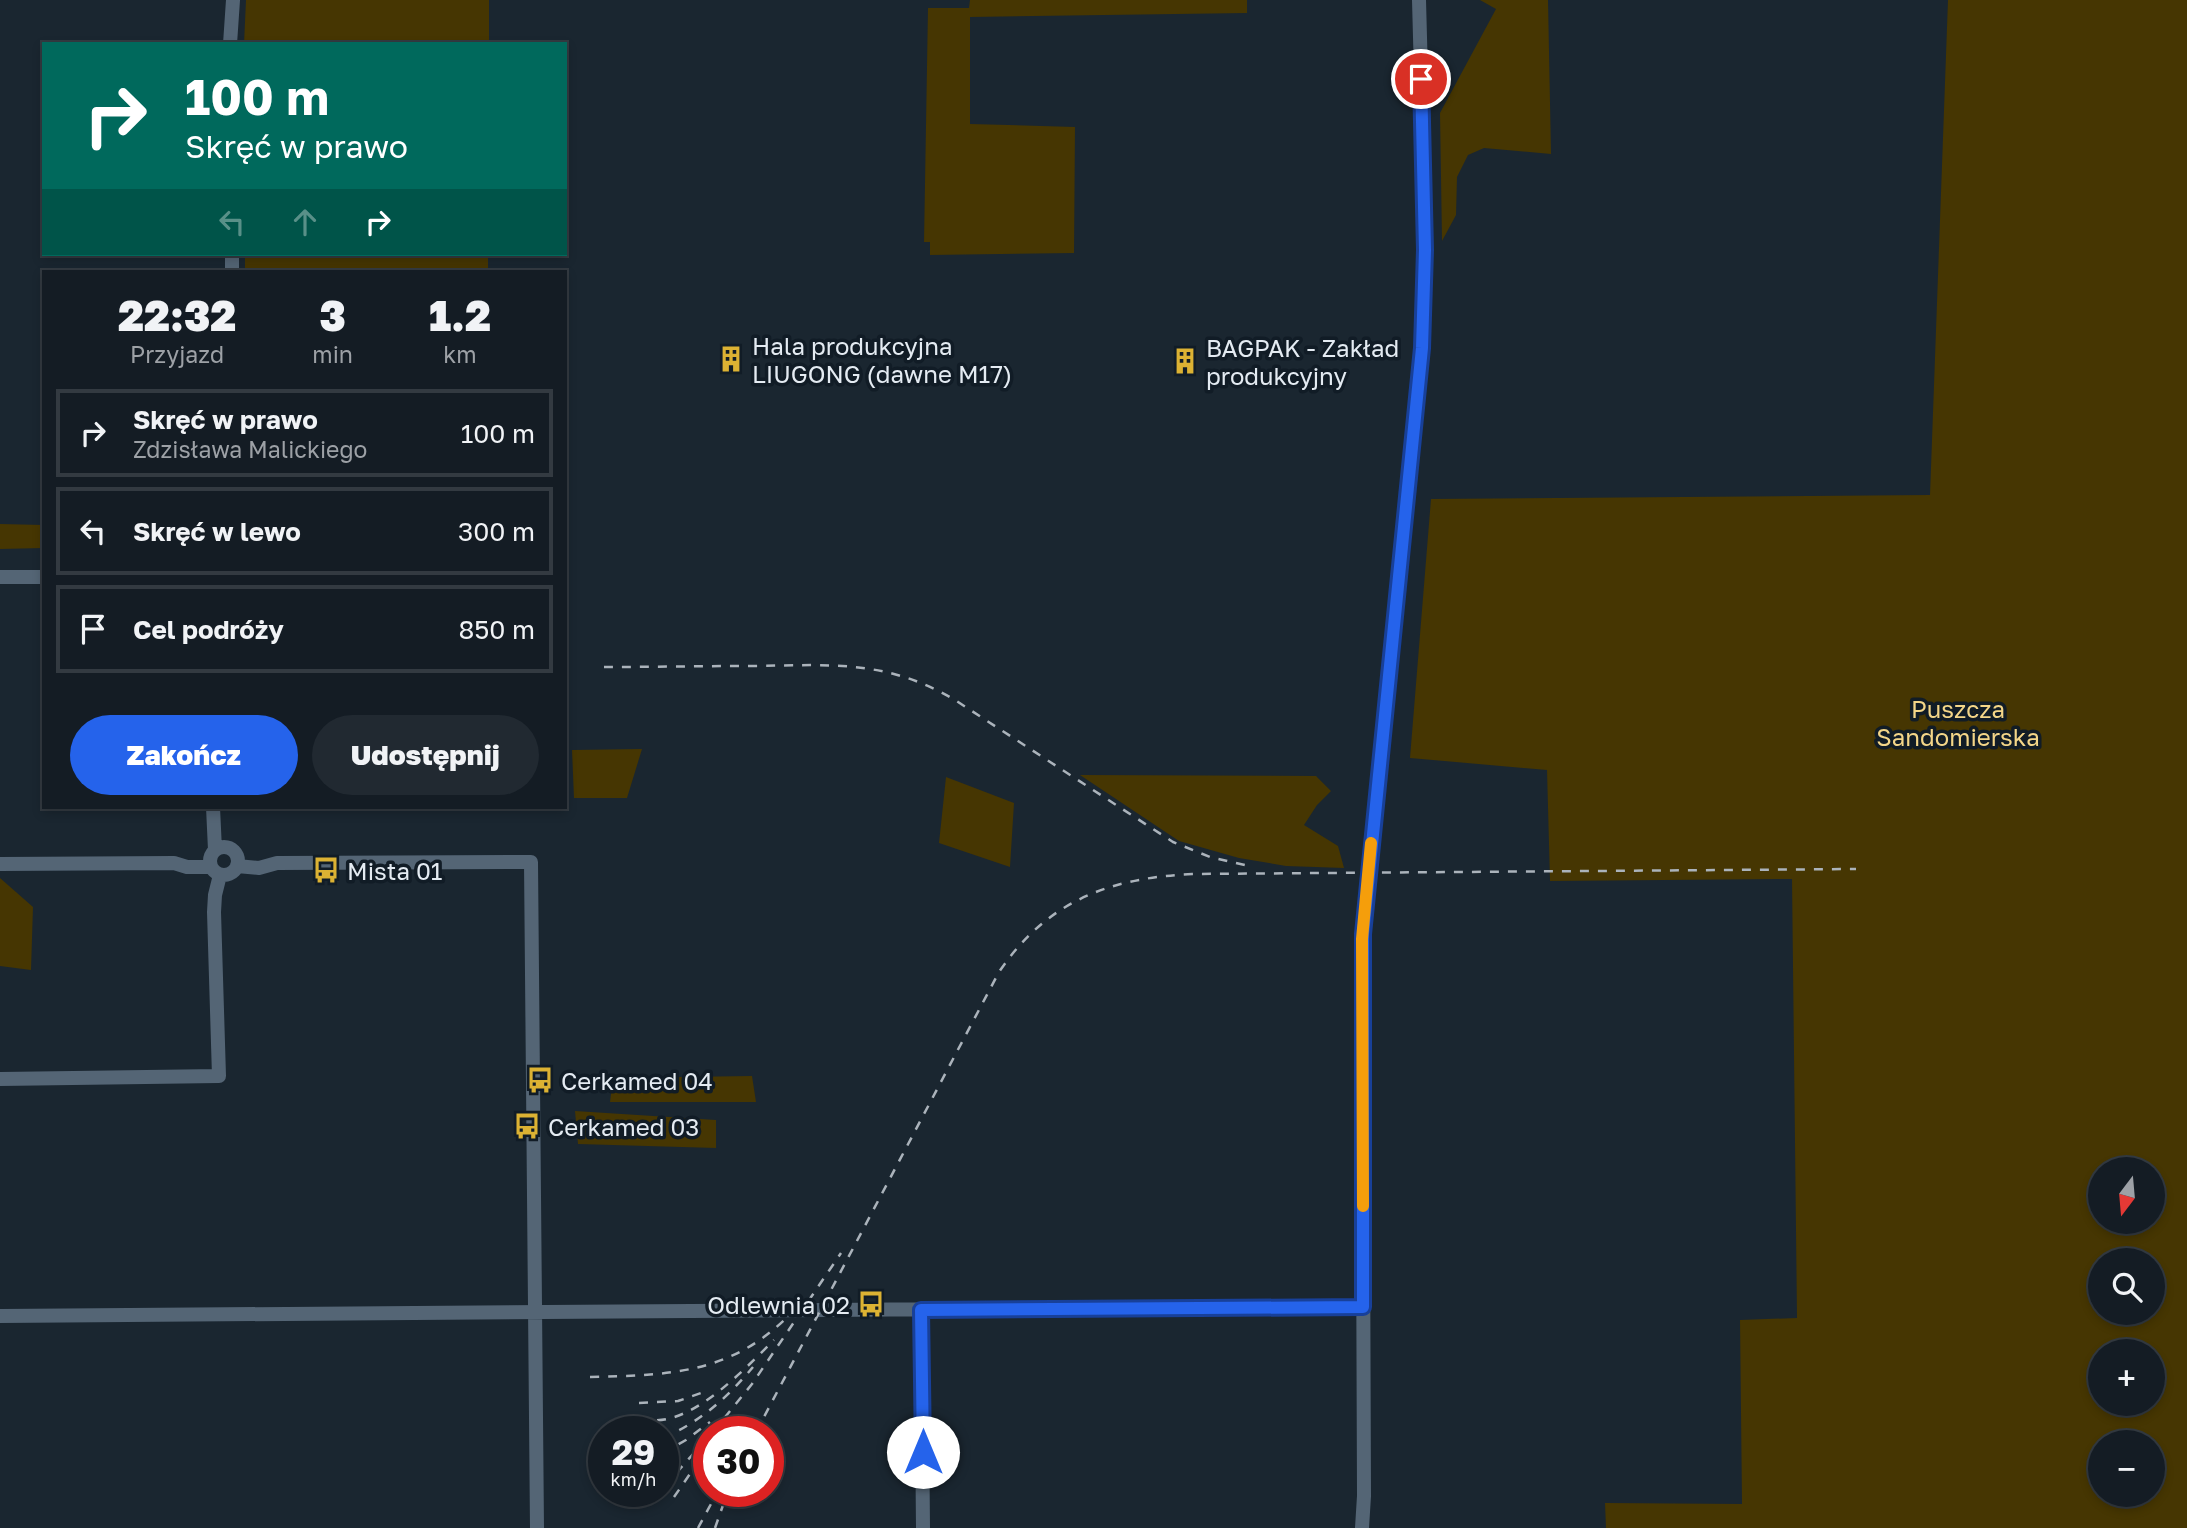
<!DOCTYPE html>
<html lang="pl">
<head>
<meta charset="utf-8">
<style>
	:root { --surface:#141c24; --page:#212931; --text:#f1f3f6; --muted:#9da1a6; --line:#333a41; --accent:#2563eb }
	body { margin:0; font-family:"Golos Text",sans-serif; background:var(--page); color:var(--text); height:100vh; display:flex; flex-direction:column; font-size:26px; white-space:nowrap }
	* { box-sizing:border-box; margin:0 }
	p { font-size:23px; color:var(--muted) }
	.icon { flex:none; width:38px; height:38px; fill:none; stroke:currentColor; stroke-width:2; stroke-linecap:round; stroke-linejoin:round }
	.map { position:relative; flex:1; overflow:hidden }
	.panel { position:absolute; left:42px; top:270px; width:525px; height:539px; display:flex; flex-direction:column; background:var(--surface); border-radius:0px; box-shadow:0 4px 10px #0003,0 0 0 2px var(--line) }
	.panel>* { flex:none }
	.guide { position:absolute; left:42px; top:42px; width:525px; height:214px; border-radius:0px; box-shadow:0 4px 10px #0003,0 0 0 2px var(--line); background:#00695c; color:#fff; overflow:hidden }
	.needle { width:46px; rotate:196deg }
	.controls { position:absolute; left:2088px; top:1157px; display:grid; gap:14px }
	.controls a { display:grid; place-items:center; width:77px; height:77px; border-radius:50%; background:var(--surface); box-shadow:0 4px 10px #0003,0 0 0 2px var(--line); font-size:35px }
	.speed { position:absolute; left:588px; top:1416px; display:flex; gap:14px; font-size:35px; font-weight:700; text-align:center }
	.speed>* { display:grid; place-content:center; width:91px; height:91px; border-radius:50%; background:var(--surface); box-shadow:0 4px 10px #0003,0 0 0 2px var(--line); line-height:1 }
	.speed small { font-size:18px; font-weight:400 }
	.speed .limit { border:10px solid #d22; background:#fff; color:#111 }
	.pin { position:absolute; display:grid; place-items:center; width:60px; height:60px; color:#fff; margin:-30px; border:4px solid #fff; border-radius:50%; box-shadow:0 2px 7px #0007 }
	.me { position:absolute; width:77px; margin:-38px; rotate:0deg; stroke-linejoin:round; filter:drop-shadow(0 0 5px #0008) }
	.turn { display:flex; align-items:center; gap:24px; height:147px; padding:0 28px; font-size:32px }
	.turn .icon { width:91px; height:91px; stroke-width:2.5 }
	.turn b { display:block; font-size:49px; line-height:60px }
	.lanes { display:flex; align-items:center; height:66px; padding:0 28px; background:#0003; justify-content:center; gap:35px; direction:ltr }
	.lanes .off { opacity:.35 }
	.eta { display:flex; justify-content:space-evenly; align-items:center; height:119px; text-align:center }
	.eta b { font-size:42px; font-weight:800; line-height:49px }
	.primary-button { display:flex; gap:14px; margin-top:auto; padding:14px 28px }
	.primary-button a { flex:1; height:80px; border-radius:42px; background:var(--accent); color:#fff; font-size:28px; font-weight:800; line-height:80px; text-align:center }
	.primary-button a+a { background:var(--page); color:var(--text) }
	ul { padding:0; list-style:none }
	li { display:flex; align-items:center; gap:21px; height:88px; margin:0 14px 10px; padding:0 14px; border:4px solid var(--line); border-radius:0px }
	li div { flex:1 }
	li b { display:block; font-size:26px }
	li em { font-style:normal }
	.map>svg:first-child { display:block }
	.green { fill:#463602; fill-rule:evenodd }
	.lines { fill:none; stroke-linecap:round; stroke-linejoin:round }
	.minor { stroke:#546575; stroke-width:14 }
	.rail { stroke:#abb3bb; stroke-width:2.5; stroke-dasharray:9 9; stroke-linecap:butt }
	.route-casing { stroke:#184099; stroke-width:18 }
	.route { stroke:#2563eb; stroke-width:12 }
	.slow { stroke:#f59e0b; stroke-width:12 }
	.labels { text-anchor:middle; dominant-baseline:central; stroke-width:7; stroke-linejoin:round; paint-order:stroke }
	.poi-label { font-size:24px; fill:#e4ebf2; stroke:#111c26; text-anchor:start }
	.park-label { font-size:24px; fill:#f4d688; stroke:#111c26 }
</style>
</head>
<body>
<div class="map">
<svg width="2187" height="1528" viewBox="0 0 2187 1528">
	<rect width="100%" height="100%" fill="#1a2630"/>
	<path class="green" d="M246,0H489V44H244Z
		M970,0H1247V13L970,17V124L1075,127L1074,253L930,255V242H924L928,8H969Z
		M1480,0H1548L1551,154L1484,148L1468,155L1457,177L1456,215L1442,241L1440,113L1496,9Z
		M1948,0H2187V1528H1606L1605,1503L1742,1504L1740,1320L1797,1318L1792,879L1550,881L1547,770L1410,758L1431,499L1930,495ZM2100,1169H2152V1222H2100ZM2100,1260H2152V1312H2100ZM2100,1351H2152V1404H2100ZM2152,1442V1494H2100V1442Z
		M245,254H488V271H245Z
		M0,524L44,525V548L0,549Z
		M642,749L627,798H574L572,750Z
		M1080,775L1316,776L1331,791L1317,805L1304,825L1338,846L1344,868L1286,866L1239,858L1179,841Z
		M946,777L1014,803L1010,867L939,843Z
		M0,878L33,907L31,970L0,966Z
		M752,1076L756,1102H610L613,1078Z
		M575,1111L716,1120V1148L578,1144Z"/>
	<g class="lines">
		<path class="minor" d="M230,44L233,0
			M232,254V271
			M0,577H44
			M213,807L215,850
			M210 861a14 14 0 1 1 28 0a14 14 0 1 1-28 0Z
			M0,864L174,863L187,867H211
			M237,866L259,868L277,863L531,862L537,1528
			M0,1079L219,1076L214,912L215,895L220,875
			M921,1309L923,1528
			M0,1316L1363,1306
			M1362,1528L1364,1496L1362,939L1422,348L1425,223L1419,0"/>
		<path class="rail" d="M604,667C653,667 703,666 753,666C829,665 886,659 955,700L1173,842L1210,857L1253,867
			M590,1377C672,1375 735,1374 795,1309
			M639,1403L678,1401L707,1391
			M639,1420C649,1420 658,1421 667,1419C705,1411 747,1367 774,1340
			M713,1432L752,1384L841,1253
			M756,1432L999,972C1047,901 1109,878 1192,874L1856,869
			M663,1438C700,1422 727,1398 753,1367
			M663,1453L686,1440L710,1422
			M663,1485L679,1470L709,1436
			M674,1497L703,1455
			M698,1528L718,1491
			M715,1528L728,1491"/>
	</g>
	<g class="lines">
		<g class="route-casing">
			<path id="route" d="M923,1452L921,1310L1363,1307V934L1422,348L1425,250L1421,79"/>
		</g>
		<use href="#route" class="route"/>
		<path class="slow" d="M1363,1206L1362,939L1371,843"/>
	</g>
	<defs>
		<g id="building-bare" transform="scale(2.1)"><path d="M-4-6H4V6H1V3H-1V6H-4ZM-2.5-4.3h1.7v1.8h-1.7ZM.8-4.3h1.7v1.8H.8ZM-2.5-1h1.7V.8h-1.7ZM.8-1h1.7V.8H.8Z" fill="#dcb233" stroke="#111c26" stroke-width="2.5" paint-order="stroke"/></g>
		<g id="bus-bare" transform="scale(2.1)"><path d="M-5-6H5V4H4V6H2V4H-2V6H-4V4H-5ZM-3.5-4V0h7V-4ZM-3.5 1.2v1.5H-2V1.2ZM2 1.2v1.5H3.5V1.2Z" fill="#dcb233" stroke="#111c26" stroke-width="2.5" paint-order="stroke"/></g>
	</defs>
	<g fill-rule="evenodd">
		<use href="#building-bare" x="731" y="359"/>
		<use href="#building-bare" x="1185" y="361"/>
		<use href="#bus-bare" x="326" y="870"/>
		<use href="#bus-bare" x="540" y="1080"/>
		<use href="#bus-bare" x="527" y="1126"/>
		<use href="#bus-bare" x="871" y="1304"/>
	</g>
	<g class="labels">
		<g class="poi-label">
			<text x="752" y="345">Hala produkcyjna<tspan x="752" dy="28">LIUGONG (dawne M17)</tspan></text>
			<text x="1206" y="347">BAGPAK - Zakład<tspan x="1206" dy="28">produkcyjny</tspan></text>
			<text x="347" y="870">Mista 01</text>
			<text x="561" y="1080">Cerkamed 04</text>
			<text x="548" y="1126">Cerkamed 03</text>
			<text x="850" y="1304" text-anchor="end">Odlewnia 02</text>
		</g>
		<g class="park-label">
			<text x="1958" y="708">Puszcza<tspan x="1958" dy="28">Sandomierska</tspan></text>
		</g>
	</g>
</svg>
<div class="controls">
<a><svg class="needle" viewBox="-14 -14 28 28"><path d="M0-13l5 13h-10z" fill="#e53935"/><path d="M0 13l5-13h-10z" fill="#9da1a6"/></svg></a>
<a><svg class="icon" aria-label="search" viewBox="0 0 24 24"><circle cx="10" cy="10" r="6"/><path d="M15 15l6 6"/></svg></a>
<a>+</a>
<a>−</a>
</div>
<div class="speed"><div>29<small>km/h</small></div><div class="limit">30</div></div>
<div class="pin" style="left:1421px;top:79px;background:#d93025"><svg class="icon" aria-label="arrive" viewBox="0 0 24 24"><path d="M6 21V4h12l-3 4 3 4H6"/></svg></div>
<svg class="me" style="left:923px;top:1452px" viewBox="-20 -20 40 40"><circle r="19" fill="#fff"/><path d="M0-13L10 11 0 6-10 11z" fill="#2563eb"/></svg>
<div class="guide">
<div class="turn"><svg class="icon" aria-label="right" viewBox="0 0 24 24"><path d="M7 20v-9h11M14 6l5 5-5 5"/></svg><div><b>100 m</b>Skręć w prawo</div></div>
<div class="lanes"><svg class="icon off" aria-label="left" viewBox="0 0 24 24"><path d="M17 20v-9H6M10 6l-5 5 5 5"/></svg><svg class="icon off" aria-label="ahead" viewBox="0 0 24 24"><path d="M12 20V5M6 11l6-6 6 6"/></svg><svg class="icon" aria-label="right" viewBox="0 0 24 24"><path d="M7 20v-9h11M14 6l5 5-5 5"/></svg></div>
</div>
<section class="panel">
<div class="eta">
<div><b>22:32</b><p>Przyjazd</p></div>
<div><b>3</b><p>min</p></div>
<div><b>1.2</b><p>km</p></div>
</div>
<ul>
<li><svg class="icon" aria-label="right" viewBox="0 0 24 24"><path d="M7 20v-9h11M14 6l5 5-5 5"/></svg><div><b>Skręć w prawo</b><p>Zdzisława Malickiego</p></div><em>100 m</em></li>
<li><svg class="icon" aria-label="left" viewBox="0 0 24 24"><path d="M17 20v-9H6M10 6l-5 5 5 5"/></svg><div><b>Skręć w lewo</b></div><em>300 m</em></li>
<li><svg class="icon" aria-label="arrive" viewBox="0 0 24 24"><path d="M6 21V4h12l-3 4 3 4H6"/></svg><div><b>Cel podróży</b></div><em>850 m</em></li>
</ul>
<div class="primary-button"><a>Zakończ</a><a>Udostępnij</a></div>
</section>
</div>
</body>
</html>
